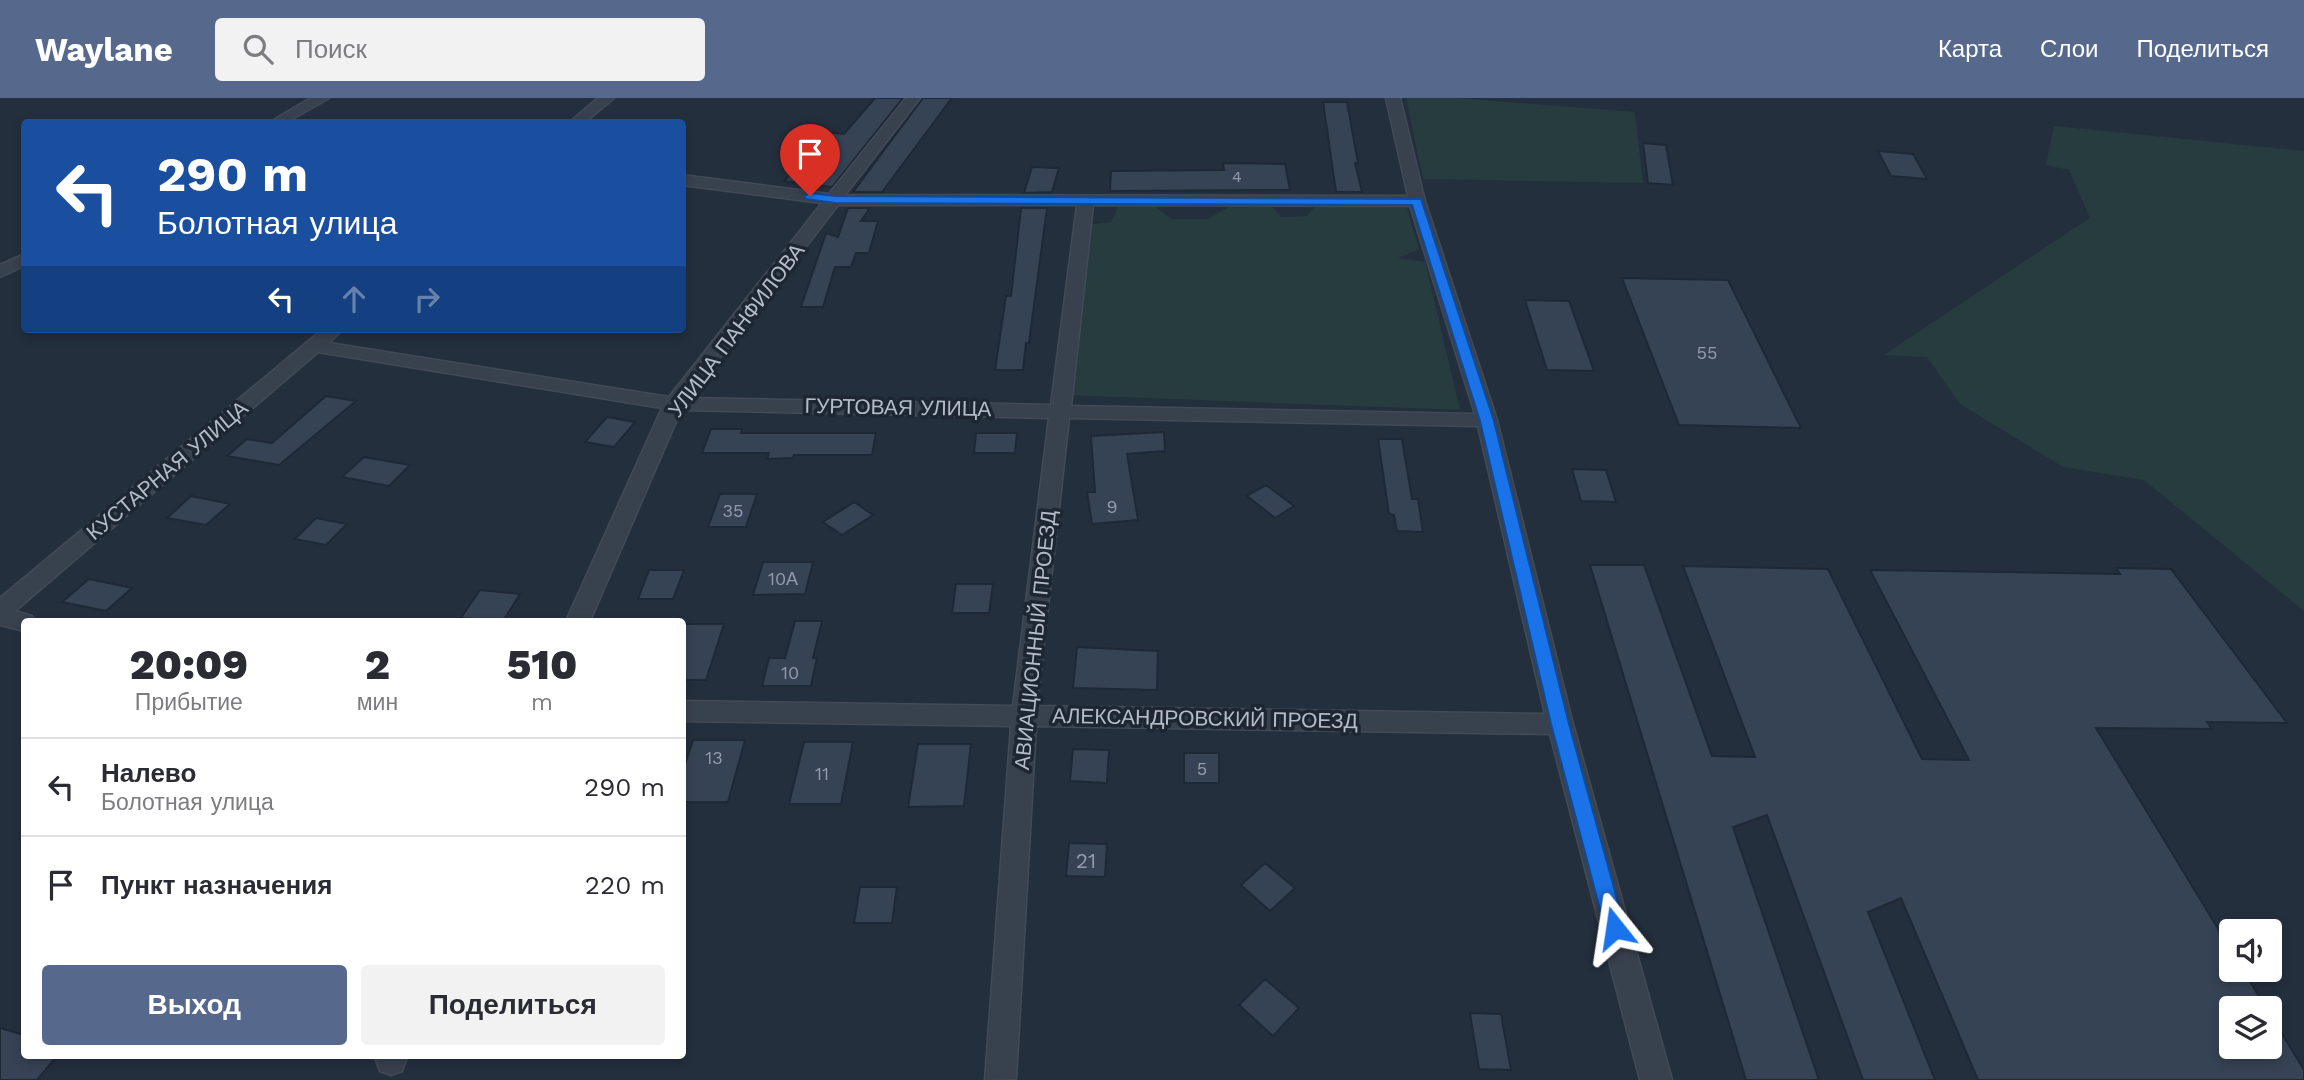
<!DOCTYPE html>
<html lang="ru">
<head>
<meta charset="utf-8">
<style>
	:root { --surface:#fff; --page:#f2f2f3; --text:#2b2b33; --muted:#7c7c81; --line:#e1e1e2; --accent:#56698c }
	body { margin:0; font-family:"Work Sans",sans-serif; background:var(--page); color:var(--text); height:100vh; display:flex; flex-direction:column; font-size:26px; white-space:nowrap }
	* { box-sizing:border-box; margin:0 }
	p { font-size:23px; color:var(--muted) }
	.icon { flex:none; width:38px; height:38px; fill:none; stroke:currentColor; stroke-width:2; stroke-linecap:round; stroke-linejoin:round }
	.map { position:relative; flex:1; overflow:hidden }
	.details { position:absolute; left:21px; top:520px; width:665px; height:441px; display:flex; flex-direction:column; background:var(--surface); border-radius:7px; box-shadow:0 4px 10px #0003 }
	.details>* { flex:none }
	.banner { position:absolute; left:21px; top:21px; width:665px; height:214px; border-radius:7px; box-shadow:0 4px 10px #0003; background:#1a4fa0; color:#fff; overflow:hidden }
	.controls { position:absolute; left:2219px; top:821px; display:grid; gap:14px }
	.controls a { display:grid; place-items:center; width:63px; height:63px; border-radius:7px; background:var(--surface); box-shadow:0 4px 10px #0003; font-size:35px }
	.pin { position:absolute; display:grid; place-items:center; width:60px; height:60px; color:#fff; margin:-72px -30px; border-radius:50% 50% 50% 0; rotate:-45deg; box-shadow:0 0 7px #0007 }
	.pin .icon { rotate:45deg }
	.me { position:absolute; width:77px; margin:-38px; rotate:345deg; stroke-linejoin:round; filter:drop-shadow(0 0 5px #0008) }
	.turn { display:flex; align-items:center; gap:24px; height:147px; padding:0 21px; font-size:32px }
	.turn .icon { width:91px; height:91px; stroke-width:2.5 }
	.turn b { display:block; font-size:49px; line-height:60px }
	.lanes { display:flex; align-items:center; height:66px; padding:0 21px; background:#0003; justify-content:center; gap:35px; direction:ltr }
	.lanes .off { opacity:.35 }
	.eta { display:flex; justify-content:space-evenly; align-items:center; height:119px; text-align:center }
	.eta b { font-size:42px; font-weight:800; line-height:49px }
	.cta { display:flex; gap:14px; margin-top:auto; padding:14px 21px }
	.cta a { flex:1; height:80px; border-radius:7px; background:var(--accent); color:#fff; font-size:28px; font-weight:800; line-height:80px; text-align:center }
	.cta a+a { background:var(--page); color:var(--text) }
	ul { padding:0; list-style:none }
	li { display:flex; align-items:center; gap:21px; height:98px; padding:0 21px; border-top:2px solid var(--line) }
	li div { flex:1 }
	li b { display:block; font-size:26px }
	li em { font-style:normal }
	header { display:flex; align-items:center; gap:42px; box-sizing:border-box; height:98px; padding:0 35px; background:var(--accent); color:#fff }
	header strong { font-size:33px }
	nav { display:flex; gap:38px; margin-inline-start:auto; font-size:24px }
	.search { width:490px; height:63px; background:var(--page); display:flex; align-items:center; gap:18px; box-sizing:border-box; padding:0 24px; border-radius:7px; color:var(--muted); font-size:26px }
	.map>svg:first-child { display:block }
	.green { fill:#263c3f }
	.building { fill:#364354; stroke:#1f2835; stroke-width:2 }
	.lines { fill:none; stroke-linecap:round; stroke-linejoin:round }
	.minor-casing { stroke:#414a57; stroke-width:3 }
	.minor { fill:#38414e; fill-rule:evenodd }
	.route { fill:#1a73e8; stroke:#114b97; stroke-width:2 }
	.labels { text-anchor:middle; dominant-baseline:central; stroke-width:7; stroke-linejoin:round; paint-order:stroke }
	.far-number-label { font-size:16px; fill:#929caa }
	.number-label { font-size:18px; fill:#929caa }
	.street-label { font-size:21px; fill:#b4bcc9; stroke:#1d2633 }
	.near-number-label { font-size:21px; fill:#929caa }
</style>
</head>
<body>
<header>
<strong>Waylane</strong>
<div class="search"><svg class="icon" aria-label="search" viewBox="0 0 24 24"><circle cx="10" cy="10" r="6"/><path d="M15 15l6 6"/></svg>Поиск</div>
<nav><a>Карта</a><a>Слои</a><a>Поделиться</a></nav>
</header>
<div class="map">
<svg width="2304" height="982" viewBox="0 0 2304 982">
	<rect width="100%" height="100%" fill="#242f3e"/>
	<path class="green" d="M1406,0H1456L1635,14L1643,85L1423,81Z
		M2054,28L2304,53V513L2144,382L2063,369L1960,306L1927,259L1884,257L2090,120L2069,72L2046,67Z
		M1271,107L1281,119L1307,118L1315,108L1407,110L1419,151L1398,160L1425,164L1460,312L1068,297L1092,126L1111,124L1118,109L1155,108L1171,121H1208L1231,108Z"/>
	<path class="building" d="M875,0H903L832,89L784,83L827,34L844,36Z
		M923,0H952L882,94H853Z
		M1323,4H1347L1358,65H1355L1362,94H1336Z
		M1643,45L1666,47L1673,87L1648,85Z
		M1878,53L1913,56L1927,81L1891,78Z
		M1223,65L1285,66L1290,92L1110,93L1111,73L1224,72Z
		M1032,69L1059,70L1052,94L1024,95Z
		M848,110H870L861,123H878L869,155H856L851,169H835L823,209H801L826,135L838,139Z
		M1021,110H1047L1029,245H1026L1023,272H995L1006,198H1011Z
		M1622,180L1728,182L1801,330L1679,327Z
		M1525,202L1569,203L1594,273L1547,272Z
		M326,298L356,303L279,367L227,358L247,341L272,345Z
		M607,319L635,324L614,349L585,344Z
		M711,331H742L741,335H876L872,357H794L793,360L767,361L769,355H702Z
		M1164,334L1165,353L1127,356L1138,422L1092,426L1087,394H1095L1091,338Z
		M976,335H1017L1015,355H974Z
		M1378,341H1402L1412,401H1418L1423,434L1397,433L1394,417L1389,416Z
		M364,359L410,367L389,388L342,379Z
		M1572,371L1606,372L1616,404L1581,403Z
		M1266,387L1294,408L1275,420L1247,398Z
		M720,396H757L746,429H708Z
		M191,398L230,406L206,427L167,420Z
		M854,404L873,417L842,437L823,424Z
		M316,420L347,426L326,447L295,441Z
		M763,464H813L805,496L753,497Z
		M1590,467H1644L1712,658L1755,659L1683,468L1828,471L1922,661L1969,662L1870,472L2120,476L2116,470L2171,471L2287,625L2207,624L2212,631L2096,630L2231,852V872H2243L2266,910H2231V948H2270V916L2304,972V982H1978L1901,800L1868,814L1935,982H1863L1767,717L1733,729L1819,982H1746Z
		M649,472H684L673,501H638Z
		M89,481L132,490L106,513L62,504Z
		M956,486H993L989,515H952Z
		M480,492L520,496L503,523L461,520Z
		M795,523H822L813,560H817L811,588H762L769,560H785Z
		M682,526H724L706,582H682Z
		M1077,549L1158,553L1157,592L1073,590Z
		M693,642H745L728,704H682V675Z
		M804,644H853L841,706H789Z
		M918,646H971L964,708L908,709Z
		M1073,651L1109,652L1107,685L1070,683Z
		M1184,655H1219V685H1184Z
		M1069,745L1107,746L1105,779L1066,778Z
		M1265,765L1295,790L1270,813L1241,787Z
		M860,789H897L892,825H854Z
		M1265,881L1299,910L1273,938L1239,907Z
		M1470,915L1501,916L1511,972L1479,971Z
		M0,930L24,937V957H58L37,982H0Z"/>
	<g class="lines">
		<g class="minor-casing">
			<path id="minor" d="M311,0H329L287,24H270Z
				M598,0H614L585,24H570Z
				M906,0H920L845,97L1408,98L1386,0H1400L1425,103L1497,322L1573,626L1672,982H1640L1550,636L1036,628L1016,981L985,982L1011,628L682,623V603L1013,608L1049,320L681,312L590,523H566L662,310L318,254L15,513L32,518L35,523H24V533L0,527V500L323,231H343L329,245L669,299L822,105L682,87V77L829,96ZM838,107H1077L1051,307L689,300ZM1093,107L1410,108L1475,316L1071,308ZM1069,320L1478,328L1545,616L1037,608Z
				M24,156V168L0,179V167Z
				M378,957H408L402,973L391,977L380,973L376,962Z"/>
		</g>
		<use href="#minor" class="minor"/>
	</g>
	<path class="route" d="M810,95L835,98L1421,101L1494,323L1569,626L1625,830L1622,836L1615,839L1607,836L1605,830L1551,626L1480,323L1412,107L835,105L806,101L804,98Z"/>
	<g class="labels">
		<g class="far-number-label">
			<text x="1237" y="78">4</text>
		</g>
		<g class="number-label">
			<text x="1707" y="254">55</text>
			<text x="1112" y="408">9</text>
			<text x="733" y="412">35</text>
			<text x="783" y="480">10А</text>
			<text x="790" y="574">10</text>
			<text x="714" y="659">13</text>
			<text x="1202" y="670">5</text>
			<text x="822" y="675">11</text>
		</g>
		<g class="street-label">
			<text transform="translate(736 232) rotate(-53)">УЛИЦА ПАНФИЛОВА</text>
			<text transform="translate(898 309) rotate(1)">ГУРТОВАЯ УЛИЦА</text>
			<text transform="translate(167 372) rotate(-40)">КУСТАРНАЯ УЛИЦА</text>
			<text transform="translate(1035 542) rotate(-84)">АВИАЦИОННЫЙ ПРОЕЗД</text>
			<text transform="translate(1205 620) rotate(1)">АЛЕКСАНДРОВСКИЙ ПРОЕЗД</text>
		</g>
		<g class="near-number-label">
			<text x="1086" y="762">21</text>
		</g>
	</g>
</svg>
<div class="controls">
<a><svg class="icon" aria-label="sound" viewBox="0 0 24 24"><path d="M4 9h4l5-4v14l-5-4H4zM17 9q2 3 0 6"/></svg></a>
<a><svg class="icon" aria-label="layers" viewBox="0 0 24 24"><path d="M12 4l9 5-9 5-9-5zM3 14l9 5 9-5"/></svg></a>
</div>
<div class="pin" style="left:810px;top:98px;background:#d93025"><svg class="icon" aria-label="arrive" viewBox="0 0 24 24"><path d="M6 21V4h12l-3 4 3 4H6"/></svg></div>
<svg class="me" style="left:1615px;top:830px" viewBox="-20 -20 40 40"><path d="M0-17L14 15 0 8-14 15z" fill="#1a73e8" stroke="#fff" stroke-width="4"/></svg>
<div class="banner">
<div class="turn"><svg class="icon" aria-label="left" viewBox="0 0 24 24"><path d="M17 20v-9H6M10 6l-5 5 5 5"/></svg><div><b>290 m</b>Болотная улица</div></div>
<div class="lanes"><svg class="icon" aria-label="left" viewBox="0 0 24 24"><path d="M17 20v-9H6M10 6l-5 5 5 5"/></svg><svg class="icon off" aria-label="ahead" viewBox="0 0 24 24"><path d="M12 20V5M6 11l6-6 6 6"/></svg><svg class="icon off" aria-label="right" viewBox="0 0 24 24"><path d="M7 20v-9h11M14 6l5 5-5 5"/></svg></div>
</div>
<section class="details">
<div class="eta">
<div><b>20:09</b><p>Прибытие</p></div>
<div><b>2</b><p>мин</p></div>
<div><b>510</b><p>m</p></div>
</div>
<ul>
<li><svg class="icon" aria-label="left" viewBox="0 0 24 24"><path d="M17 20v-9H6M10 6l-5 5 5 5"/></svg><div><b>Налево</b><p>Болотная улица</p></div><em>290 m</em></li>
<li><svg class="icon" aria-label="arrive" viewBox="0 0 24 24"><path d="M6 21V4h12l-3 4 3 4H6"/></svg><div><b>Пункт назначения</b></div><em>220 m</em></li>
</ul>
<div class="cta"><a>Выход</a><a>Поделиться</a></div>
</section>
</div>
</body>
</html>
